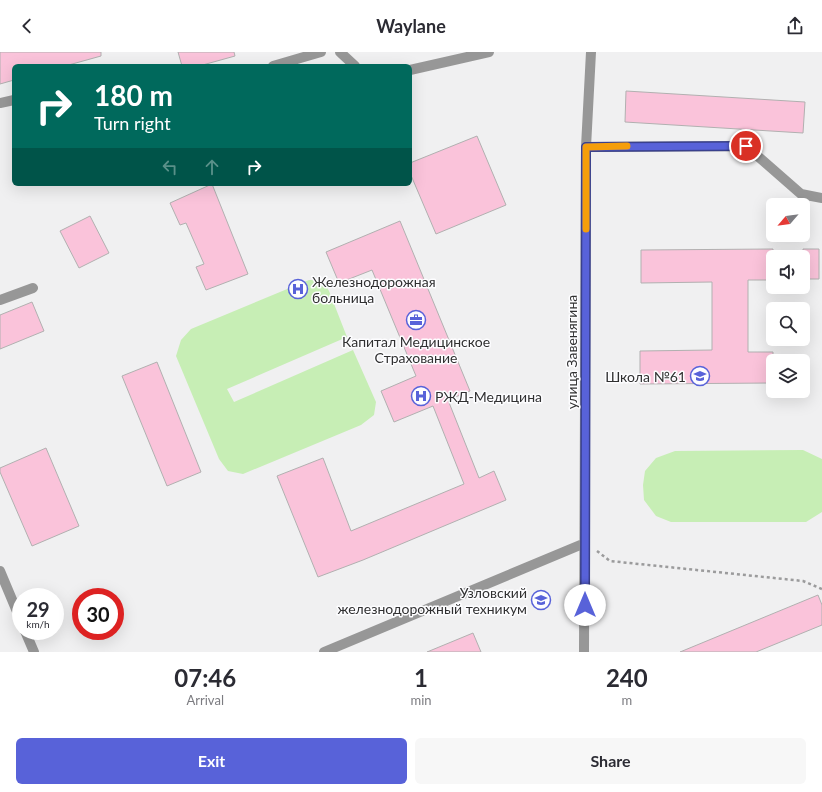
<!DOCTYPE html>
<html lang="en">
<head>
<meta charset="utf-8">
<style>
	:root { --surface:#fff; --page:#f7f7f7; --text:#2b2b33; --muted:#7c7c81; --accent:#5862d9 }
	body { margin:0; font-family:Lato,sans-serif; background:var(--page); color:var(--text); height:100vh; display:flex; flex-direction:column; font-size:15px; white-space:nowrap }
	* { box-sizing:border-box; margin:0 }
	p { font-size:13px; color:var(--muted) }
	.icon { flex:none; width:22px; height:22px; fill:none; stroke:currentColor; stroke-width:2; stroke-linecap:round; stroke-linejoin:round }
	.map { position:relative; height:600px; overflow:hidden }
	.details { display:flex; flex-direction:column; background:var(--surface); flex:1 }
	.details>* { flex:none }
	.guide { position:absolute; left:12px; top:12px; width:400px; height:122px; border-radius:6px; box-shadow:0 4px 16px #0002; background:#00695c; color:#fff; overflow:hidden }
	.needle { width:26px; rotate:242deg }
	.buttons { position:absolute; left:766px; top:146px; display:grid; gap:8px }
	.buttons a { display:grid; place-items:center; width:44px; height:44px; border-radius:6px; background:var(--surface); box-shadow:0 4px 16px #0002; font-size:20px }
	.speed { position:absolute; left:12px; top:536px; display:flex; gap:8px; font-size:20px; font-weight:700; text-align:center }
	.speed>* { display:grid; place-content:center; width:52px; height:52px; border-radius:50%; background:var(--surface); box-shadow:0 4px 16px #0002; line-height:1 }
	.speed small { font-size:10px; font-weight:400 }
	.speed .limit { border:6px solid #d22; background:#fff; color:#111 }
	.pin { position:absolute; display:grid; place-items:center; width:34px; height:34px; color:#fff; margin:-17px; border:2px solid #fff; border-radius:50%; box-shadow:0 1px 4px #0007 }
	.me { position:absolute; width:44px; margin:-22px; rotate:0deg; stroke-linejoin:round; filter:drop-shadow(0 0 3px #0008) }
	.turn { display:flex; align-items:center; gap:14px; height:84px; padding:0 16px; font-size:18px }
	.turn .icon { width:52px; height:52px; stroke-width:2.5 }
	.turn b { display:block; font-size:28px; line-height:34px }
	.lanes { display:flex; align-items:center; height:38px; padding:0 16px; background:#0003; justify-content:center; gap:20px; direction:ltr }
	.lanes .off { opacity:.35 }
	.eta { display:flex; justify-content:space-evenly; align-items:center; height:68px; text-align:center }
	.eta b { font-size:24px; font-weight:700; line-height:28px }
	.cta { display:flex; gap:8px; margin-top:auto; padding:8px 16px }
	.cta a { flex:1; height:46px; border-radius:6px; background:var(--accent); color:#fff; font-size:16px; font-weight:700; line-height:46px; text-align:center }
	.cta a+a { background:var(--page); color:var(--text) }
	header { display:flex; justify-content:space-between; align-items:center; height:52px; padding:0 16px; background:var(--surface); font-size:18px; font-weight:700 }
	.map>svg:first-child { display:block }
	.green { fill:#c7eeb5 }
	.building { fill:#fac3da; stroke:#b1b0b0 }
	.lines { fill:none; stroke-linecap:round; stroke-linejoin:round }
	.path { stroke:#9b9b9c; stroke-width:2.5; stroke-dasharray:3 3; stroke-linecap:butt }
	.minor { stroke:#979797; stroke-width:10 }
	.route-casing { stroke:#39408d; stroke-width:10 }
	.route { stroke:#5862d9; stroke-width:7 }
	.slow { stroke:#f59e0b; stroke-width:7 }
	.labels { text-anchor:middle; dominant-baseline:central; stroke-width:3; stroke-linejoin:round; paint-order:stroke }
	.poi-label { font-size:14px; fill:#303031; stroke:#fdfdff; text-anchor:start }
	.street-label { font-size:14px; fill:#303031; stroke:#fdfdff }
</style>
</head>
<body>
<header><svg class="icon" aria-label="back" viewBox="0 0 24 24"><path d="M15 5l-7 7 7 7"/></svg>Waylane<svg class="icon" aria-label="share" viewBox="0 0 24 24"><path d="M12 15V3M7 8l5-5 5 5M5 13v7h14v-7"/></svg></header>
<div class="map">
<svg width="822" height="600" viewBox="0 0 822 600">
	<rect width="100%" height="100%" fill="#f0f0f1"/>
	<path class="green" d="M309,228H322L329,239L347,285L227,337L234,350L353,298L376,350L374,363L361,373L243,422L228,419L219,407L176,304L181,288L191,277Z
		M803,398L822,407V460L806,470H671L656,464L644,448L643,433L645,419L656,406L675,399Z"/>
	<path class="building" d="M0,0H101V4L65,14H14V28L0,32Z
		M178,0H234L235,4L199,14H182Z
		M626,39L805,50L803,81L625,70Z
		M477,84L506,153L436,182L410,121V111Z
		M212,132L248,222L206,238L196,215L204,212L186,171L180,173L170,151Z
		M90,164L109,201L79,216L60,179Z
		M400,169L470,339L448,348L479,426L494,419L506,448L363,508L318,525L277,424L323,406L351,479L464,432L433,354L394,370L381,339L416,324L372,218L339,231L326,200Z
		M773,197V228H748V300H773V331L640,332V299L712,298V230L641,231V198Z
		M803,197H819V227H803Z
		M32,250L44,279L0,297V263Z
		M157,310L201,420L167,434L122,324Z
		M46,396L79,474L32,494L0,420V416Z
		M818,543L822,553V573L756,600H680Z
		M473,581L481,600H427Z"/>
	<g class="lines">
		<path class="path" d="M597,499L610,509L803,529L822,537"/>
		<path class="minor" d="M340,0L355,14
			M273,14L321,0
			M410,18L489,0
			M0,51L14,48
			M586,95L746,94L801,142L822,146
			M0,248L33,236
			M0,519L21,569
			M25,579L34,600
			M324,600L585,491
			M584,600L586,95L591,0"/>
	</g>
	<g class="lines">
		<g class="route-casing">
			<path id="route" d="M585,553L586,95L746,94"/>
		</g>
		<use href="#route" class="route"/>
		<path class="slow" d="M586,177V95L627,94"/>
	</g>
	<defs>
		<g id="hospital-ring" transform="scale(1)"><circle r="9.5" fill="#fdfdff" stroke="#5862d9" stroke-width="1.5"/><path d="M-5-5h3v3.5h4V-5h3V5h-3V1.5h-4V5h-3Z" fill="#5862d9"/></g>
		<g id="office-ring" transform="scale(1)"><circle r="9.5" fill="#fdfdff" stroke="#5862d9" stroke-width="1.5"/><path d="M-6-3h4V-5.5h4V-3h4V5H-6ZM-1-4.5V-3h2v-1.5ZM-6 0V1H6V0Z" fill="#5862d9"/></g>
		<g id="school-ring" transform="scale(1)"><circle r="9.5" fill="#fdfdff" stroke="#5862d9" stroke-width="1.5"/><path d="M0-5L7-2L0 1L-7-2ZM-4 1L0 2.5L4 1V4Q0 6-4 4Z" fill="#5862d9"/></g>
		<g id="university-ring" transform="scale(1)"><circle r="9.5" fill="#fdfdff" stroke="#5862d9" stroke-width="1.5"/><path d="M0-5L7-2L0 1L-7-2ZM-4 1L0 2.5L4 1V4Q0 6-4 4Z" fill="#5862d9"/></g>
	</defs>
	<g fill-rule="evenodd">
		<use href="#hospital-ring" x="298" y="237"/>
		<use href="#office-ring" x="416" y="268"/>
		<use href="#school-ring" x="700" y="324"/>
		<use href="#hospital-ring" x="421" y="344"/>
		<use href="#university-ring" x="541" y="548"/>
	</g>
	<g class="labels">
		<g class="poi-label">
			<text x="312" y="229">Железнодорожная<tspan x="312" dy="16">больница</tspan></text>
			<text x="416" y="289" text-anchor="middle">Капитал Медицинское<tspan x="416" dy="16">Страхование</tspan></text>
			<text x="686" y="324" text-anchor="end">Школа №61</text>
			<text x="435" y="344">РЖД-Медицина</text>
			<text x="527" y="540" text-anchor="end">Узловский<tspan x="527" dy="16">железнодорожный техникум</tspan></text>
		</g>
		<g class="street-label">
			<text transform="translate(571 300) rotate(-90)">улица Завенягина</text>
		</g>
	</g>
</svg>
<div class="buttons">
<a><svg class="needle" viewBox="-14 -14 28 28"><path d="M0-13l5 13h-10z" fill="#e53935"/><path d="M0 13l5-13h-10z" fill="#7c7c81"/></svg></a>
<a><svg class="icon" aria-label="sound" viewBox="0 0 24 24"><path d="M4 9h4l5-4v14l-5-4H4zM17 9q2 3 0 6"/></svg></a>
<a><svg class="icon" aria-label="search" viewBox="0 0 24 24"><circle cx="10" cy="10" r="6"/><path d="M15 15l6 6"/></svg></a>
<a><svg class="icon" aria-label="layers" viewBox="0 0 24 24"><path d="M12 4l9 5-9 5-9-5zM3 14l9 5 9-5"/></svg></a>
</div>
<div class="speed"><div>29<small>km/h</small></div><div class="limit">30</div></div>
<div class="pin" style="left:746px;top:94px;background:#d93025"><svg class="icon" aria-label="arrive" viewBox="0 0 24 24"><path d="M6 21V4h12l-3 4 3 4H6"/></svg></div>
<svg class="me" style="left:585px;top:553px" viewBox="-20 -20 40 40"><circle r="19" fill="#fff"/><path d="M0-13L10 11 0 6-10 11z" fill="#5862d9"/></svg>
<div class="guide">
<div class="turn"><svg class="icon" aria-label="right" viewBox="0 0 24 24"><path d="M7 20v-9h11M14 6l5 5-5 5"/></svg><div><b>180 m</b>Turn right</div></div>
<div class="lanes"><svg class="icon off" aria-label="left" viewBox="0 0 24 24"><path d="M17 20v-9H6M10 6l-5 5 5 5"/></svg><svg class="icon off" aria-label="ahead" viewBox="0 0 24 24"><path d="M12 20V5M6 11l6-6 6 6"/></svg><svg class="icon" aria-label="right" viewBox="0 0 24 24"><path d="M7 20v-9h11M14 6l5 5-5 5"/></svg></div>
</div>
</div>
<section class="details">
<div class="eta">
<div><b>07:46</b><p>Arrival</p></div>
<div><b>1</b><p>min</p></div>
<div><b>240</b><p>m</p></div>
</div>
<div class="cta"><a>Exit</a><a>Share</a></div>
</section>
</body>
</html>
